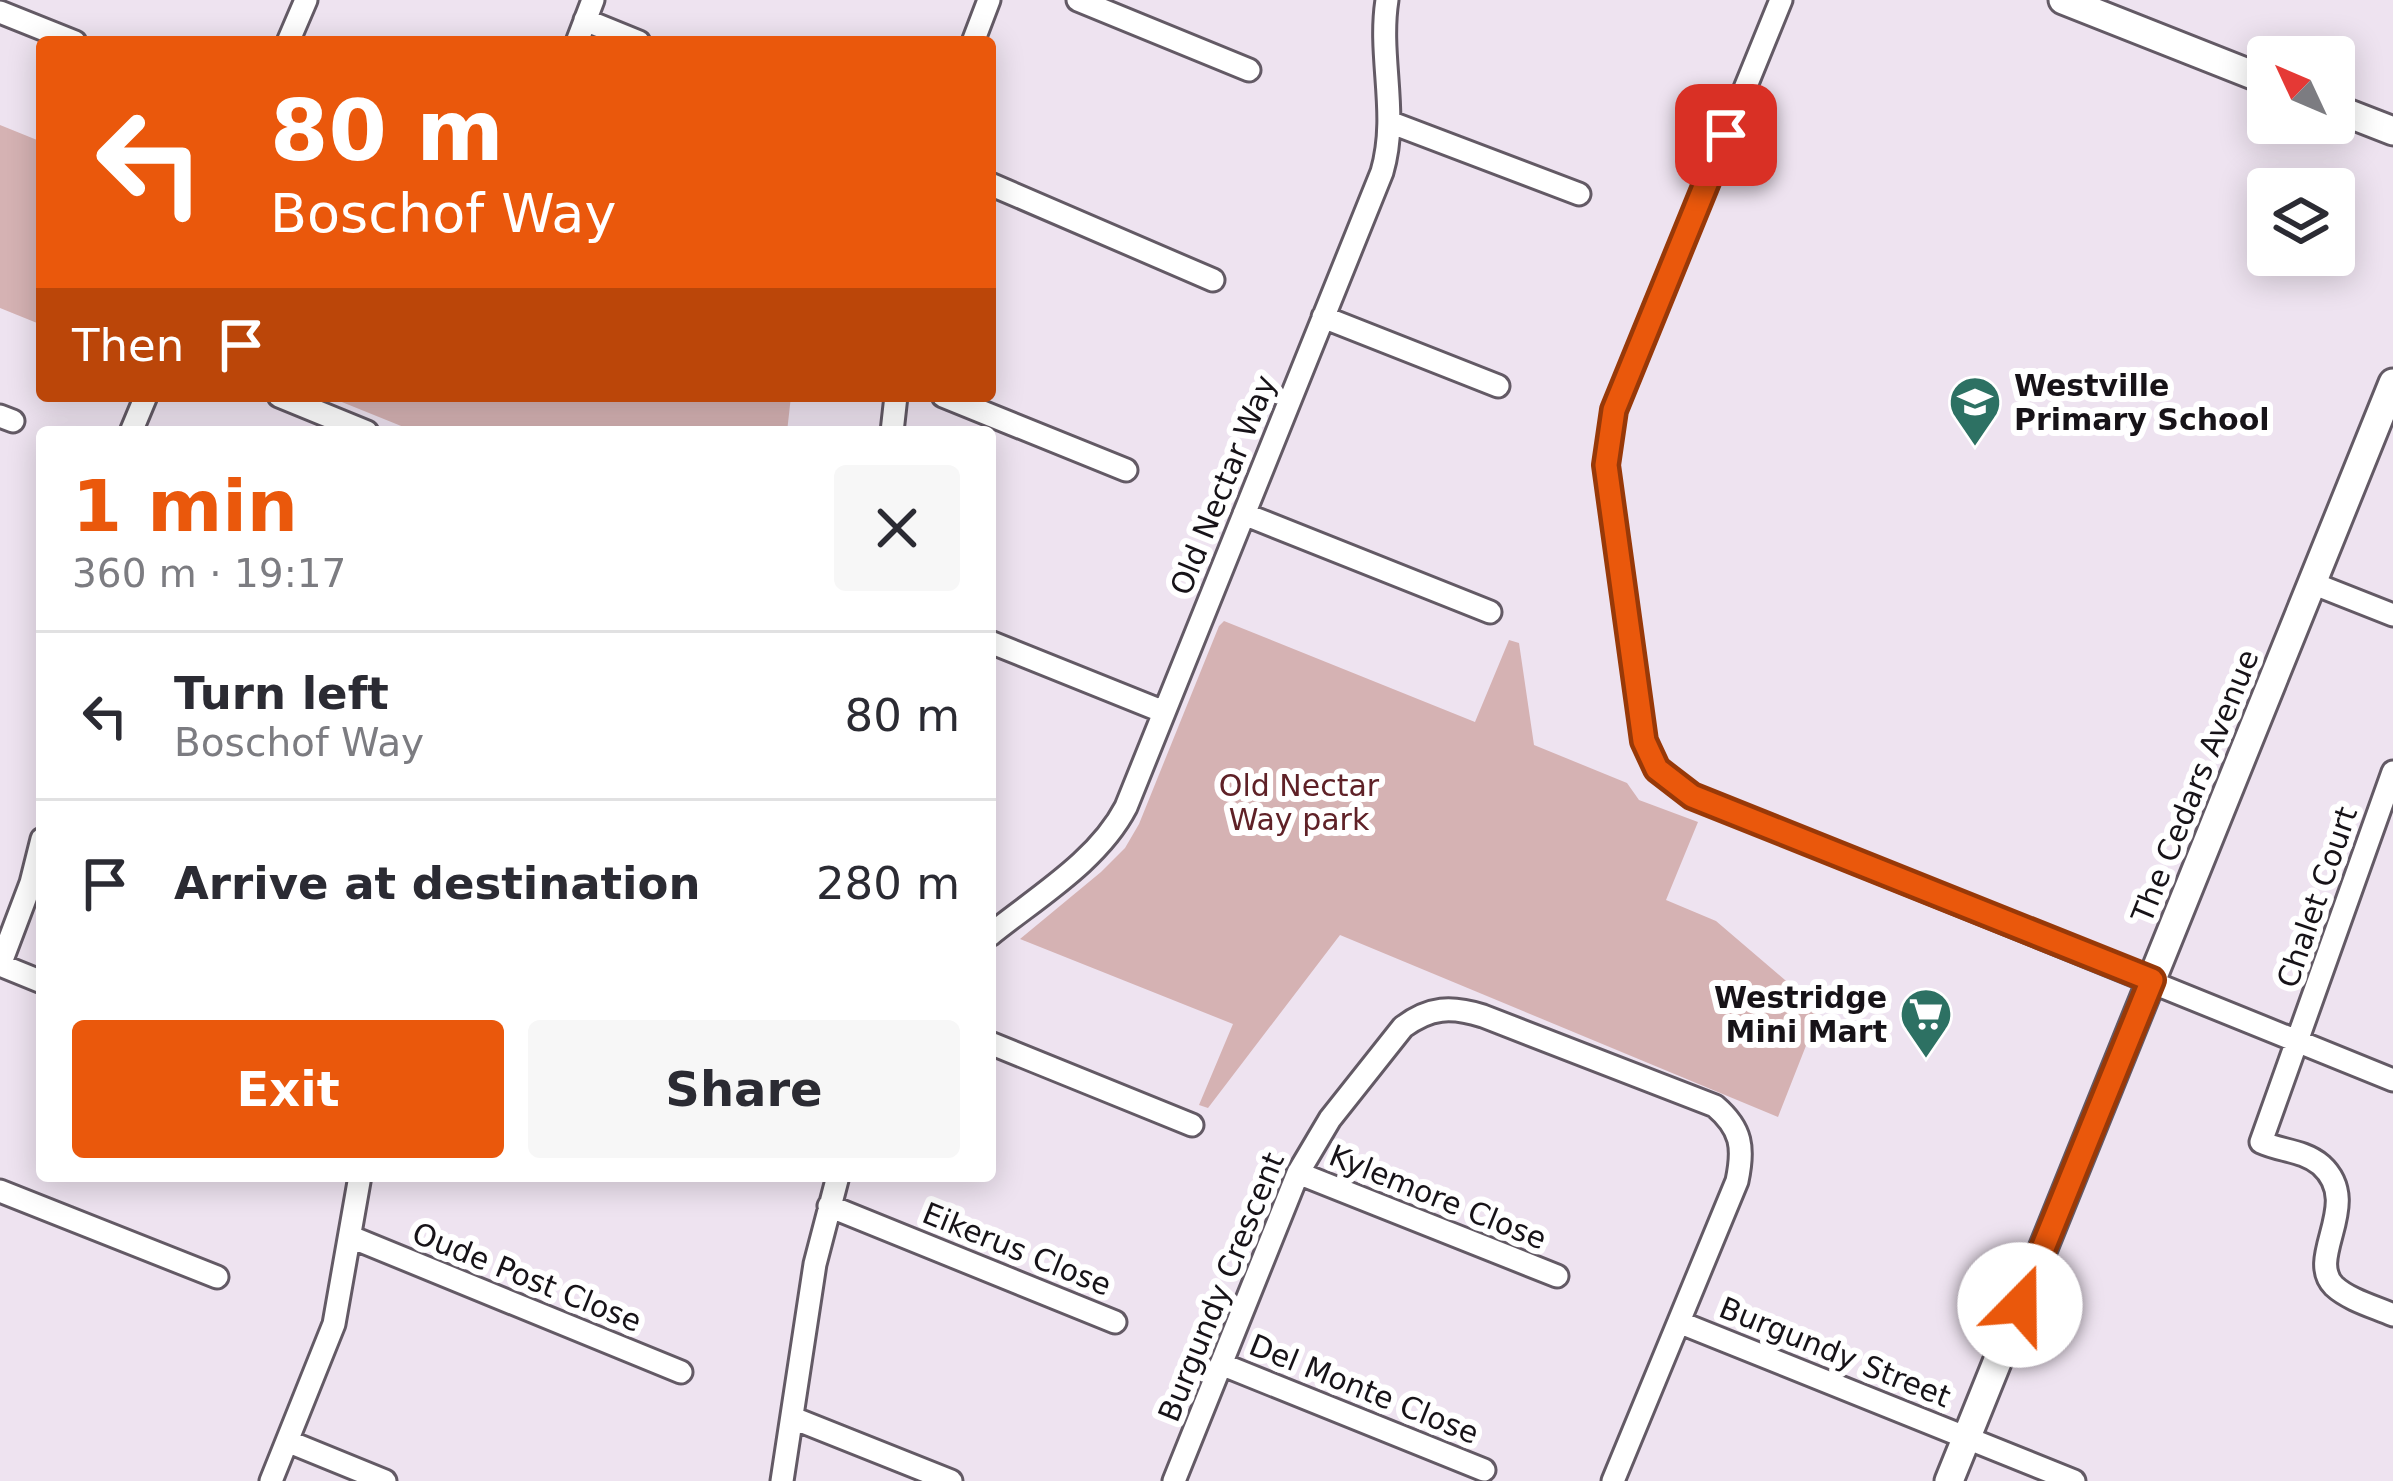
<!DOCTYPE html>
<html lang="en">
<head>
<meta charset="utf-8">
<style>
	:root { --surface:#fff; --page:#f7f7f7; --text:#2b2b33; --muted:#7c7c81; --line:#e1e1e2; --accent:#ea580c }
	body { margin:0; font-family:"DejaVu Sans",sans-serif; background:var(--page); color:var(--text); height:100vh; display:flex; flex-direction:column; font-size:45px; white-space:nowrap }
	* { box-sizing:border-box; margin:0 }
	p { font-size:39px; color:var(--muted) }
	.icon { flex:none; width:66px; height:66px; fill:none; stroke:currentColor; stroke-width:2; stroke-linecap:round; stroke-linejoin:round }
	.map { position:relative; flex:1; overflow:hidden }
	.panel { position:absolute; left:36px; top:426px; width:960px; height:756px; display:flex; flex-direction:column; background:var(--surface); border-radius:12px; box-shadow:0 6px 30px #0003 }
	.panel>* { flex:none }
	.banner { position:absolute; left:36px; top:36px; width:960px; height:366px; border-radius:12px; box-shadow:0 6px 30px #0003; background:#ea580c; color:#fff; overflow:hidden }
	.needle { width:78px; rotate:314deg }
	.tools { position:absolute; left:2247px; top:36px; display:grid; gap:24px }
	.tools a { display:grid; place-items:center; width:108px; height:108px; border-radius:12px; background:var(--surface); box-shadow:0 6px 30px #0003; font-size:60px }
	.pin { position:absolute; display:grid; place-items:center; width:102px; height:102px; color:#fff; margin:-51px; border-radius:24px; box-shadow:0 6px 18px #0006 }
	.me { position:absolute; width:132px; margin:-66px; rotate:22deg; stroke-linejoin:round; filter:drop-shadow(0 0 9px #0008) }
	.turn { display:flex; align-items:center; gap:42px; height:252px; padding:0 36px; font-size:54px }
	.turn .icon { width:156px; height:156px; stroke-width:2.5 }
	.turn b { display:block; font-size:84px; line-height:102px }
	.then { display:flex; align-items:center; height:114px; padding:0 36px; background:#0003; gap:24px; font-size:45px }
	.round { display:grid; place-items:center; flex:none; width:126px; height:126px; border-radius:12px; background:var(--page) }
	.head { display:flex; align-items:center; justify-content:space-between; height:204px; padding:0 36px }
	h1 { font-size:72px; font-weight:700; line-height:90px; color:var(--accent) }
	.button { display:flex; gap:24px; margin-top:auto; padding:24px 36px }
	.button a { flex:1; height:138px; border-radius:12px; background:var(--accent); color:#fff; font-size:48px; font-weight:700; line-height:138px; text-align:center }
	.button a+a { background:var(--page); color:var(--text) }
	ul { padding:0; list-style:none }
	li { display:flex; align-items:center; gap:36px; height:168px; padding:0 36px; border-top:3px solid var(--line) }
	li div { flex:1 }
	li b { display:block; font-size:45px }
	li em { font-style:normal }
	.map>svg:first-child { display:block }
	.green { fill:#d5b2b3 }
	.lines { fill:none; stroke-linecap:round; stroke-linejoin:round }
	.minor-casing { stroke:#635a65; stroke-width:27 }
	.tertiary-casing { stroke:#635a65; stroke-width:33 }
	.minor { stroke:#fff; stroke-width:21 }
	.tertiary { stroke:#fff; stroke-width:27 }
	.route-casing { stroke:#983908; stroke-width:30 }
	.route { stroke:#ea580c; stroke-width:21 }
	.labels { text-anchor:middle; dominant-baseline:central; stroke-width:12; stroke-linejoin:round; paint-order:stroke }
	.poi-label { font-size:30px; font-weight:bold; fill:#171318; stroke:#fff; text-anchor:start }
	.street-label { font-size:30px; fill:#171318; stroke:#fff }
	.park-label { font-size:30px; fill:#5f2127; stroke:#fff }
</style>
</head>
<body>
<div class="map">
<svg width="2393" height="1481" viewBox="0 0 2393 1481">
	<rect width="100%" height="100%" fill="#eee3f0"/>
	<path class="green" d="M0,125L42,142V325L0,308Z
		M327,396H791L787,432H416Z
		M1224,621L1475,722L1509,640L1519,643L1534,745L1627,783L1639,800L1698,822L1666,900L1716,921L1820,1010L1778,1117L1340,935L1208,1108L1199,1105L1233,1024L1020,939L1101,872L1125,848L1139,824L1219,626Z"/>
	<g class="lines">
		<g class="minor-casing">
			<path id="minor" d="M1078,0L1249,70
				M1781,0L1614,410L1606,465L1644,741L1657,769L1692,796L2393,1080
				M0,12L75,42
				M585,20L639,42
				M288,42L306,0
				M577,42L593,0
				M973,42L989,0
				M1392,123L1579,194
				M990,184L1213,280
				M1323,317L1498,386
				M279,396L367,432
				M943,396L1126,470
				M0,416L13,421
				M131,432L146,396
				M892,432L896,396
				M1244,514L1490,612
				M2312,583L2393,615
				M990,642L1164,712
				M2393,772L2261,1142C2280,1151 2303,1150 2321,1165C2364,1204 2305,1257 2334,1286C2349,1300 2375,1307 2393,1315
				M42,839L31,883L0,965L42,982
				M990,935C1037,897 1098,861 1126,807L1382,172C1399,114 1378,58 1387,0
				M990,1043L1192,1125
				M1298,1173L1557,1276
				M0,1191L217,1277
				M829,1206L1115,1322
				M351,1237L681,1372
				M1681,1323L2074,1481
				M1221,1364L1484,1470
				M793,1418L951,1481
				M287,1441L385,1481
				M271,1481L334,1324L360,1176
				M782,1481L815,1264L838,1176
				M1174,1481L1298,1173L1330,1119L1403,1027C1430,1007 1451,1006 1483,1016L1715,1106C1742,1129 1744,1148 1737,1181L1613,1481"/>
		</g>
		<g class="tertiary-casing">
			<path id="tertiary" d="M2063,0L2268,81
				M2334,108L2393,131
				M1949,1481L2393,383"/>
		</g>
		<use href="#minor" class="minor"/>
		<use href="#tertiary" class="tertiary"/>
	</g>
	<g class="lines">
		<g class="route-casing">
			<path id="route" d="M1726,135L1614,410L1606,465L1644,741L1657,769L1692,796L2152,980L2020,1305"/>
		</g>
		<use href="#route" class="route"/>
	</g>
	<defs>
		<g id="school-pin" transform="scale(2.7)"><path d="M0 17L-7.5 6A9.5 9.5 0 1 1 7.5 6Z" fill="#2d7163" stroke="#fff"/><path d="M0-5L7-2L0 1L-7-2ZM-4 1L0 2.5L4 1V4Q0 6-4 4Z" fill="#fff"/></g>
		<g id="supermarket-pin" transform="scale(2.7)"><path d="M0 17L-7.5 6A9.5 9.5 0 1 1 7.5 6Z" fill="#2d7163" stroke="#fff"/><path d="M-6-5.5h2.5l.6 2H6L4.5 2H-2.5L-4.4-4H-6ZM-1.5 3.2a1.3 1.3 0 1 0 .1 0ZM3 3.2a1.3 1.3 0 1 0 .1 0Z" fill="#fff"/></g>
	</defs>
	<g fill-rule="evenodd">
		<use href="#school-pin" x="1975" y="402"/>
		<use href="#supermarket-pin" x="1926" y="1014"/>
	</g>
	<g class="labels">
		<g class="poi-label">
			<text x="2014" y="385">Westville<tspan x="2014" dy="34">Primary School</tspan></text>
			<text x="1887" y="997" text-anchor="end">Westridge<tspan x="1887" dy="34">Mini Mart</tspan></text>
		</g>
		<g class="street-label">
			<text transform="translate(1223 485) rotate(-68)">Old Nectar Way</text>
			<text transform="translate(2195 786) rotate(-68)">The Cedars Avenue</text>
			<text transform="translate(2317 897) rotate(-71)">Chalet Court</text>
			<text transform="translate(1438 1197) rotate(22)">Kylemore Close</text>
			<text transform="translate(1017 1249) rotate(22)">Eikerus Close</text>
			<text transform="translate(527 1277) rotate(22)">Oude Post Close</text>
			<text transform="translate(1221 1287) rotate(-68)">Burgundy Crescent</text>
			<text transform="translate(1835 1352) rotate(22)">Burgundy Street</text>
			<text transform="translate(1364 1389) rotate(22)">Del Monte Close</text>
		</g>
		<g class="park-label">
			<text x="1299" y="785">Old Nectar<tspan x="1299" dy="34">Way park</tspan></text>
		</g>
	</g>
</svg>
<div class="tools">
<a><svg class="needle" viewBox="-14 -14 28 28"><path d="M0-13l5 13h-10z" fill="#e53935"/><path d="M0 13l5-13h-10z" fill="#7c7c81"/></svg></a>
<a><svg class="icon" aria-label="layers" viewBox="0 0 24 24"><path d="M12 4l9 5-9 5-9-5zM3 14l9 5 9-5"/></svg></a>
</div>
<div class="pin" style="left:1726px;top:135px;background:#d93025"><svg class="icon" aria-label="arrive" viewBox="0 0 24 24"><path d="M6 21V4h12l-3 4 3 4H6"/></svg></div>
<svg class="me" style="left:2020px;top:1305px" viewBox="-20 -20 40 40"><circle r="19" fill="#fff"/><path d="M0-13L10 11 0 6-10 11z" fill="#ea580c"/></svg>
<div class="banner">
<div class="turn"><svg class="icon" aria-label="left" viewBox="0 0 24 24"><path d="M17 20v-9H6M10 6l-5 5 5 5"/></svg><div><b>80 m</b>Boschof Way</div></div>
<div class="then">Then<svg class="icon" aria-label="arrive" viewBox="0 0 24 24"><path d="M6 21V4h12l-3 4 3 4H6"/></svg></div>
</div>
<section class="panel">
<div class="head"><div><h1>1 min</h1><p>360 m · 19:17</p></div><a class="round"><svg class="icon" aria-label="close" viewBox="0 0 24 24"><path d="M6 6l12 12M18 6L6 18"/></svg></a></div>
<ul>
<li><svg class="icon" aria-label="left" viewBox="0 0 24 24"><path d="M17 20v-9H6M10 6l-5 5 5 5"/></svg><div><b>Turn left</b><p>Boschof Way</p></div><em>80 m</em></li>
<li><svg class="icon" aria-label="arrive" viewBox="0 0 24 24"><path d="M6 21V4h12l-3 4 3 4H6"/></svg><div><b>Arrive at destination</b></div><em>280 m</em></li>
</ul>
<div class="button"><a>Exit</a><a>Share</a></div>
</section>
</div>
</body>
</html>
